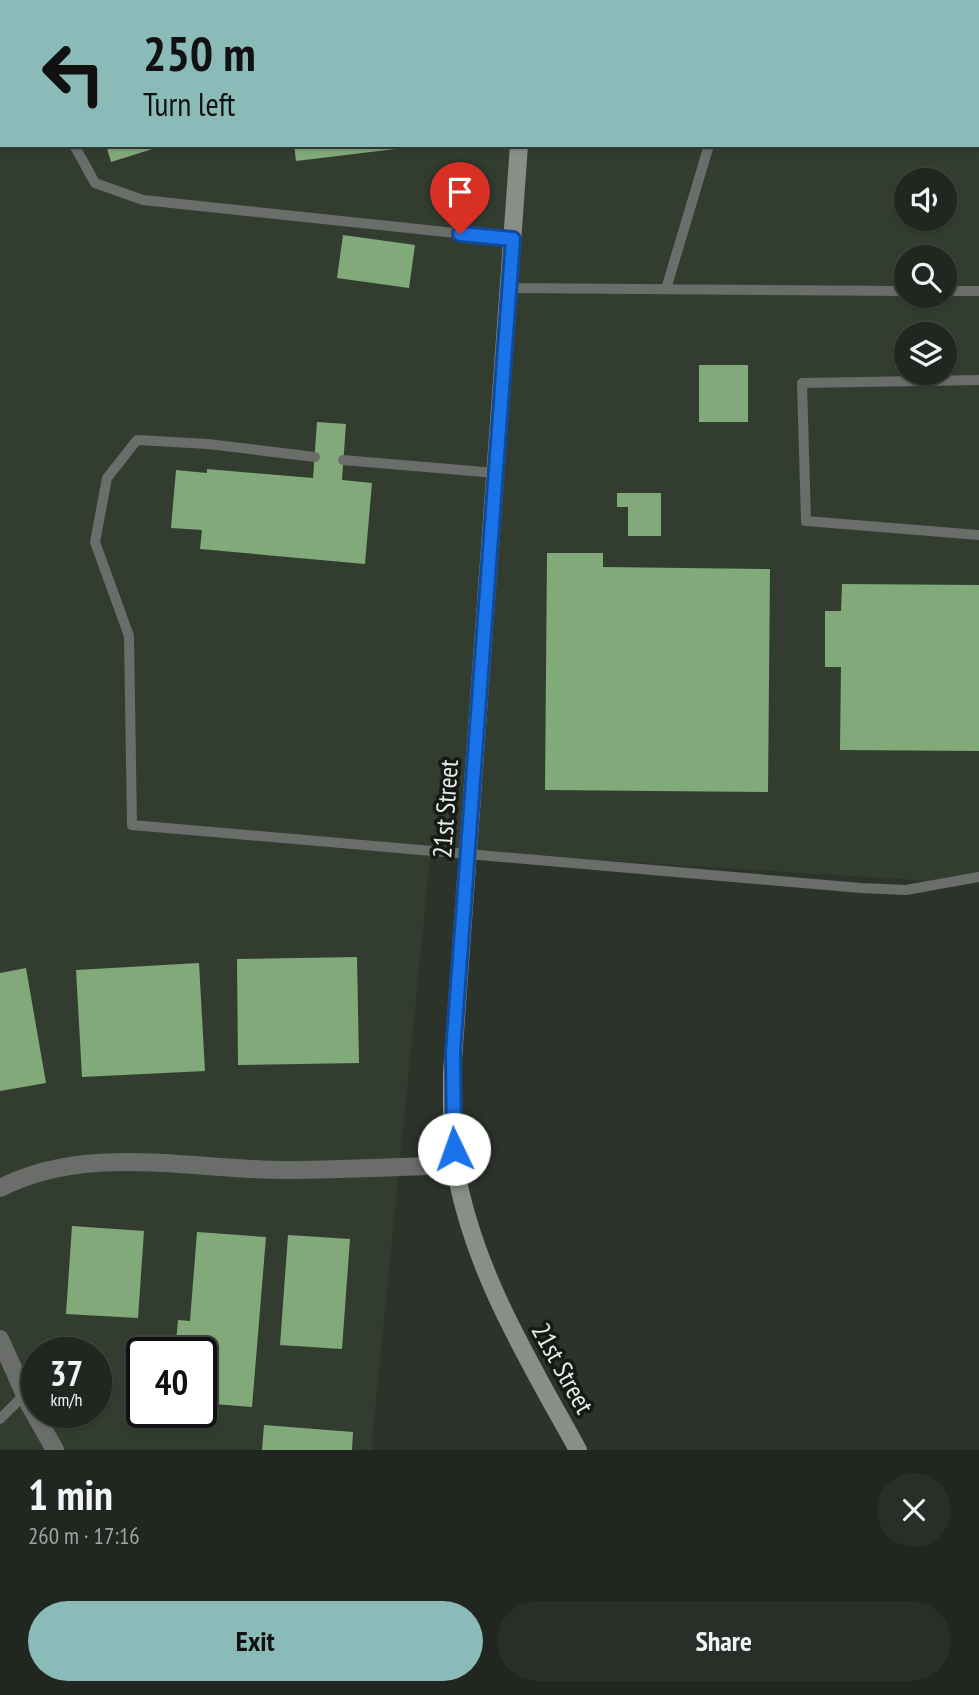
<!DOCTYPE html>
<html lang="en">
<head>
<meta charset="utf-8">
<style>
	:root { --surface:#212620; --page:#292e29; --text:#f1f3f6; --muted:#a2a5a5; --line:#3e433e; --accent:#8bbbb9 }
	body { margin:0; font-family:"PT Sans Narrow",sans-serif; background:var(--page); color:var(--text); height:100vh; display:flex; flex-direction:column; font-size:26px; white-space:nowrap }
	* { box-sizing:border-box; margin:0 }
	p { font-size:23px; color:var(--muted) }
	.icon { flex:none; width:38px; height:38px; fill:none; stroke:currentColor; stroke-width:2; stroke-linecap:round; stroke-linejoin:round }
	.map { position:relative; height:1450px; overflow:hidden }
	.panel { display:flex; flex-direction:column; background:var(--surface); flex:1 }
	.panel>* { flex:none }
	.banner { position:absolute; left:0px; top:0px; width:980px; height:147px; box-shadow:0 2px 5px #0004,0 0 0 2px var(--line); background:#8bbbb9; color:#111; overflow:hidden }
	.controls { position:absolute; left:894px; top:168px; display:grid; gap:14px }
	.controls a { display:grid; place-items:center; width:63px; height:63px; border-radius:50%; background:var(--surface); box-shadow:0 2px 5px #0004,0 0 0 2px var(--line); font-size:35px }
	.speed { position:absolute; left:21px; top:1337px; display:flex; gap:14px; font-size:35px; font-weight:700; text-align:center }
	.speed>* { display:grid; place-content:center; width:91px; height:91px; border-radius:50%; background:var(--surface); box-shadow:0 2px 5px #0004,0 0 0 2px var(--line); line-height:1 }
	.speed small { font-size:18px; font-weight:400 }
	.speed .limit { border:4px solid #111; border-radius:10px; background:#fff; color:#111 }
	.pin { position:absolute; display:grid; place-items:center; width:60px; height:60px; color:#fff; margin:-72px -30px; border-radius:50% 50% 50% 0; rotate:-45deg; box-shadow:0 0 7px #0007 }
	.pin .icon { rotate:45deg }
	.me { position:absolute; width:77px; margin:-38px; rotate:357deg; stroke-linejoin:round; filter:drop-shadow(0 0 5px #0008) }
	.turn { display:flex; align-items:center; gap:24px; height:147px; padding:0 28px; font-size:32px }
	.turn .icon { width:91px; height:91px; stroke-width:2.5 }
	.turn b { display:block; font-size:49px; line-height:60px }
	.round { display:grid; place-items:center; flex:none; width:74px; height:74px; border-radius:37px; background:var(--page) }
	.summary { display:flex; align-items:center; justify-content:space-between; height:119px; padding:0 28px }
	h1 { font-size:42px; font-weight:600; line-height:52px }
	.cta { display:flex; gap:14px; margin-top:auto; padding:14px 28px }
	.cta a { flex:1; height:80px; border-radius:42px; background:var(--accent); color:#111; font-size:28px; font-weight:600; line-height:80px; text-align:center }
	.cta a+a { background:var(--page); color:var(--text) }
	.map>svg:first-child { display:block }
	.built { fill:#323d30; fill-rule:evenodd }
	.building { fill:#81a97a }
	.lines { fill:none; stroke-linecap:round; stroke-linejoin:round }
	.lane { stroke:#6a6d69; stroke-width:10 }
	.street { stroke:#6a6d69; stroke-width:18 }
	.secondary { stroke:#898f88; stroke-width:18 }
	.route-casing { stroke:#114b97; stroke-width:18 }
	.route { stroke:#1a73e8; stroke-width:12 }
	.labels { text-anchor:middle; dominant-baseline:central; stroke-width:7; stroke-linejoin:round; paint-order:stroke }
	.street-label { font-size:26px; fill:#e8ede8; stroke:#161916 }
</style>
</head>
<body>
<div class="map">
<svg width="979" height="1450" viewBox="0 0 979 1450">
	<rect width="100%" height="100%" fill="#2c332b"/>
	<path class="built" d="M0,0H979V884L468,852L430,859L371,1450H0ZM2,2H978V145H2ZM906,180H945V219H906ZM906,257H945V296H906ZM906,334H945V373H906ZM37,1353H96V1412H37ZM142,1353H201V1412H142Z"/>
	<path class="building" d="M106,145H162V146L111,162Z
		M294,145H412V147L296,161Z
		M343,235L415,245L409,288L337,278Z
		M699,365H748V422H699Z
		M317,422L346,424L342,480L372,483L365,564L200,549L202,530L171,528L176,470L207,473V469L313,478Z
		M617,493H661V536H628V507H617Z
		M547,553H603V567L770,569L768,792L545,790Z
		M842,584L979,585V751L840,750L841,667H825V611H841Z
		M357,957L359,1063L238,1065L237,959Z
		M199,963L205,1071L82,1077L76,970Z
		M26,968L46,1083L0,1091V973Z
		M72,1226L144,1231L138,1318L66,1314Z
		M197,1232L266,1237L252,1407L201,1403V1353H175L178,1320L190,1321Z
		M288,1235L350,1239L342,1349L280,1345Z
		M264,1425L353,1432L352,1450H262Z"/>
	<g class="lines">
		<path class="lane" d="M53,2V0
			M772,2L773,0
			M74,145L95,183L143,200L513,239
			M510,288L906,291
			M666,289L709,145
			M945,291H979
			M979,380L802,383L806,521L979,535
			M315,457L208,444L137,440L107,478L95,542L129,636L132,825L861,888L906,890L979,877
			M343,460L496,473
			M0,1419L25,1394"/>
		<path class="street" d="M0,1188C88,1143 190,1170 285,1170C341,1170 399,1167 455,1165
			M0,1339L29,1404L55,1450"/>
		<path class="secondary" d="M528,2V0
			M519,145L452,1073C452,1104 451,1135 455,1165C472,1269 528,1359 578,1450"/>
	</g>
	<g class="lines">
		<g class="route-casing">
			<path id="route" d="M454,1149L453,1052L513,239L460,234"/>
		</g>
		<use href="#route" class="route"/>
	</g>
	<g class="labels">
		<g class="street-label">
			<text transform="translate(445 809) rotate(-86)">21st Street</text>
			<text transform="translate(563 1368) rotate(61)">21st Street</text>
		</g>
	</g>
</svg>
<div class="controls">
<a><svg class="icon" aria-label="sound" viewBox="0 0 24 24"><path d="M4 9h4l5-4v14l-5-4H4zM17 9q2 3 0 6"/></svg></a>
<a><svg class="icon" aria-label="search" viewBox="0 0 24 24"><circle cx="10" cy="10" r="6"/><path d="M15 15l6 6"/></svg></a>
<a><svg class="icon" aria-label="layers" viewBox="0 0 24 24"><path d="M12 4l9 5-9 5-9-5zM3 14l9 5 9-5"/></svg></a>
</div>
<div class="speed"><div>37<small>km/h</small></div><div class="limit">40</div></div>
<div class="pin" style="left:460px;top:234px;background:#d93025"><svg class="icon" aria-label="arrive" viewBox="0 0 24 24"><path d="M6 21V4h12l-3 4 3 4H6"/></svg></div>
<svg class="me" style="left:454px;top:1149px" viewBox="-20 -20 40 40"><circle r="19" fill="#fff"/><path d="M0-13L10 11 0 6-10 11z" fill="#1a73e8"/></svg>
<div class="banner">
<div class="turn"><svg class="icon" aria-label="left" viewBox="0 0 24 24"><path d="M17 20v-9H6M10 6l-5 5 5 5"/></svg><div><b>250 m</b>Turn left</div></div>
</div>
</div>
<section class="panel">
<div class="summary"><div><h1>1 min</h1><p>260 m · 17:16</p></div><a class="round"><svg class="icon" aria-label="close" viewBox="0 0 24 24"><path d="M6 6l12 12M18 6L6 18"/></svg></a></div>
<div class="cta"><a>Exit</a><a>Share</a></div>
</section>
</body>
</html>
